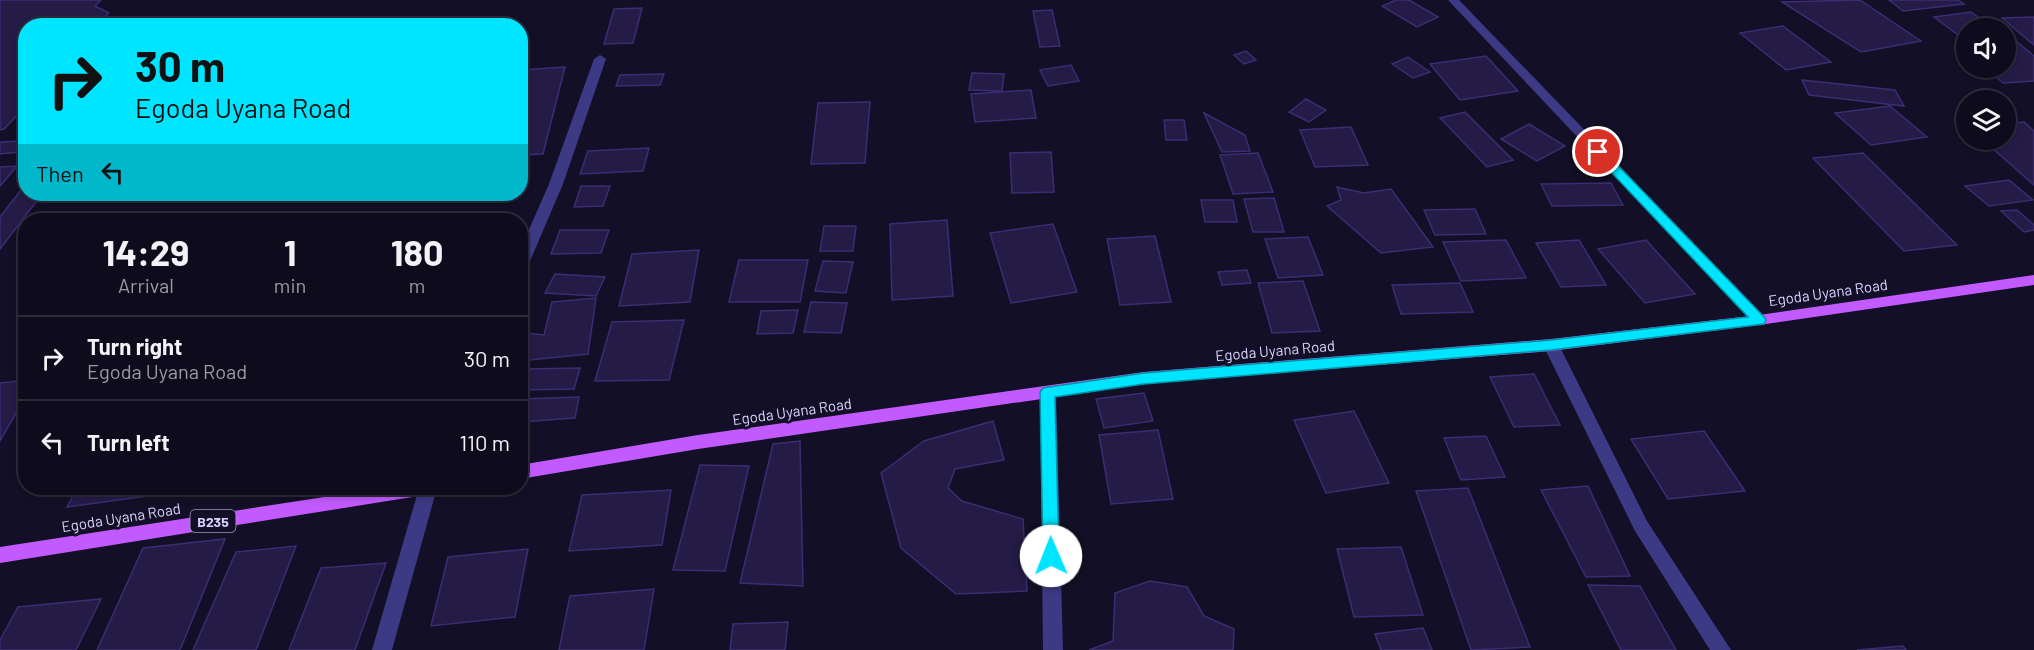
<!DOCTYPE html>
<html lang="en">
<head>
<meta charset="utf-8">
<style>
	:root { --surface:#0e0b1c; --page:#171425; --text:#f1f3f6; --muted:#9b9ba3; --line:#2e2b3b }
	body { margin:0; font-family:Barlow,sans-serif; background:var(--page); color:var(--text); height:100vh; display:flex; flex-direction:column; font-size:22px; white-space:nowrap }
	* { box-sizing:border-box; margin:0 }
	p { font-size:20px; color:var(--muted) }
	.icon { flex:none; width:33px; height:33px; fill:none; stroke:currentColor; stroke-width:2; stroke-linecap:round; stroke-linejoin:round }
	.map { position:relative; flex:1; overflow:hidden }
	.drawer { position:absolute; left:18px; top:213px; width:510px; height:282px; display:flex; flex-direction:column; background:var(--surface); border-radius:24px; box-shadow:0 3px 9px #0003,0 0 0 2px var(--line) }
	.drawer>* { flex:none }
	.banner { position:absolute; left:18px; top:18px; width:510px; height:183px; border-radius:24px; box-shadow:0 3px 9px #0003,0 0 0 2px var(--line); background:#00e5ff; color:#111; overflow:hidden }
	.tools { position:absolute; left:1956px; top:18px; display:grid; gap:12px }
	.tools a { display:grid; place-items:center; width:60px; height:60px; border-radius:50%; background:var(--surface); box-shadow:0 3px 9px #0003,0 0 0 2px var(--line); font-size:30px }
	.pin { position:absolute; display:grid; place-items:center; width:51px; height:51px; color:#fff; margin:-26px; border:3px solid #fff; border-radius:50%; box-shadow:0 2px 6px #0007 }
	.me { position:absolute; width:66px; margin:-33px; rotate:359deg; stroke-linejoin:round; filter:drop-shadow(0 0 4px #0008) }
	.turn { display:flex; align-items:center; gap:21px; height:126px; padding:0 18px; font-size:27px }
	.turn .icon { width:78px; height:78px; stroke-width:2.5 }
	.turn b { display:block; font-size:42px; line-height:51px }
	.then { display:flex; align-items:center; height:57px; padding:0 18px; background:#0003; gap:12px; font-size:22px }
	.eta { display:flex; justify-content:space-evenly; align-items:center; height:102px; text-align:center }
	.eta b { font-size:36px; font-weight:700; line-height:42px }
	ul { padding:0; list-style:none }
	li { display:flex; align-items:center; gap:18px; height:84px; padding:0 18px; border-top:2px solid var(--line) }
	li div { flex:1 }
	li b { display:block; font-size:22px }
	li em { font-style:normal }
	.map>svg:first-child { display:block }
	.building { fill:#241b47; stroke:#3b2d73; stroke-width:1.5 }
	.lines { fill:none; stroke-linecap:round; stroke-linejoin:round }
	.street { fill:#3d3a85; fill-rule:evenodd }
	.primary { fill:#c25bff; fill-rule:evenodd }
	.route { fill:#00e5ff; stroke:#0095a6; stroke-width:1.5 }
	.labels { text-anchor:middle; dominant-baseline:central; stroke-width:6; stroke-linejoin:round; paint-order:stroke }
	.shield { fill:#130f26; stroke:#9e99be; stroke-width:1.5 }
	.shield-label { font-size:14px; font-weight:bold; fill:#d9d4ff }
	.street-label { font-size:15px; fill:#d9d4ff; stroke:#130f26 }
</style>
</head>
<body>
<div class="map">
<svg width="2034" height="650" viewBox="0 0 2034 650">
	<rect width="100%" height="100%" fill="#130f26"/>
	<path class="building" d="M0,0H101L95,6L109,13L97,26H26V106L4,129L0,130Z
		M1396,0H1409L1438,17L1417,27L1382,6Z
		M1860,0L1921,41L1861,52L1782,2Z
		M1889,0H1958L1964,4L1903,11Z
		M642,8L633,43L604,44L614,9Z
		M1052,10L1060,46L1040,47L1033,11Z
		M1971,12L1994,28H1966L1965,40L1934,17Z
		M380,17L375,26H320L324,19Z
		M423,17L419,26H397L400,19Z
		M2034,17V45L2002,18Z
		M1783,26L1831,62L1786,70L1740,33Z
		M2016,41L2034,56V81L2003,83L1985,68H2006V42Z
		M1246,51L1256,60L1244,64L1234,55Z
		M1486,56L1518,91L1460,100L1430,64Z
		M1408,57L1430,72L1413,78L1392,64Z
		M1071,65L1079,81L1048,86L1040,70Z
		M565,67L543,154L520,155V70Z
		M972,73L1004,74L1002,91L969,90Z
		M664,74L660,85L616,86L620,75Z
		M1802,80L1895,90L1904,106L1809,95Z
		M1031,90L1036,118L975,122L971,94Z
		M1306,99L1326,110L1309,122L1289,112Z
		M870,102L865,163L811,164L818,103Z
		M1890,106L1927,137L1871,145L1835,113Z
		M1465,112L1513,160L1487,167L1440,118Z
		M1204,113L1245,135L1250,151L1222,152Z
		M1164,120H1184L1187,140H1166Z
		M2024,122L2034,131V185L1983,140H2006V124Z
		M1529,124L1565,146L1537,161L1501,139Z
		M1351,127L1368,165L1315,167L1300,130Z
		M26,141L19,152L0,154V142Z
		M649,148L643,171L580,174L588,151Z
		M1051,152L1054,192L1012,193L1010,153Z
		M1258,153L1273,192L1233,194L1220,155Z
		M1863,153L1957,245L1904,251L1813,158Z
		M17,166L0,186V167Z
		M2009,180L2033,200L1989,206L1965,186Z
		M1611,183L1623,205L1552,206L1541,184Z
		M581,186H610L603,206L574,207Z
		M1337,187L1364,193L1391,189L1433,247L1381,253L1327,206L1341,200Z
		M21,190H26V194H42L0,249V217Z
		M356,194H401L398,201L352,202Z
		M1274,198L1284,232H1253L1244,199Z
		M1201,200H1233L1237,222H1205Z
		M1475,209L1486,234L1435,235L1424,210Z
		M2017,210L2034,225V230L2024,232L2001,211Z
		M334,214L394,215L391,220H330Z
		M947,220L953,296L892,300L890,224Z
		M1053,224L1077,292L1011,303L990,233Z
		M824,226H856L853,251H820Z
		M560,230H609L601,253L551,254Z
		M1155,236L1171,302L1120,305L1107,239Z
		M1308,237L1323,275L1278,278L1265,239Z
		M1506,240L1526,278L1461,281L1443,242Z
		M1579,240L1606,285L1561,287L1536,243Z
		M1646,240L1695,294L1645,303L1598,249Z
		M699,250L690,302L619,306L632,254Z
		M739,260H808L800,302H729Z
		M823,261L853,262L846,293L815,291Z
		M1247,270L1251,283L1222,285L1218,272Z
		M555,274L605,277L596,296L545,293Z
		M1303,281L1320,331L1272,333L1258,283Z
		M1460,283L1473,312L1401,314L1392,285Z
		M596,298L588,354L520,361V345L526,333L544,335L552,302Z
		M811,302L847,303L841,333L804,332Z
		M798,310L793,333L757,334L761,311Z
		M684,320L669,380L595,381L612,322Z
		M580,368L574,389L520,390V369Z
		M1534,374L1560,425L1514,427L1490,377Z
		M26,380V396L0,441V383Z
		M1144,393L1153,421L1104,428L1096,399Z
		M579,397L575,418L520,422V399Z
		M1354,411L1389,483L1326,493L1294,420Z
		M993,421L1004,460L955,469L948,488L962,501L1023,519L1027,591L956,594L901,548L881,473L924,441Z
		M1158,430L1173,499L1111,504L1099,435Z
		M1704,431L1745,491L1668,499L1631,439Z
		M1486,436L1505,477L1461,480L1444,438Z
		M800,441L803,586L740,583L773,444Z
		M700,465L749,466L725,571L673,570Z
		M1588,486L1630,576L1586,577L1541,490Z
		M77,488H151L147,496L67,507Z
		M1468,488L1530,647L1471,650L1416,491Z
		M671,490L662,545L569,551L582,495Z
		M225,539L180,650H97L143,548Z
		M296,546L256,650H193L236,552Z
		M1401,547L1423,615L1354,617L1337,549Z
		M528,549L515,617L431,626L448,557Z
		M386,563L355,650H289L321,568Z
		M1150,581L1187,587L1204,616L1234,629L1233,650H1089L1113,641L1115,593Z
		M1588,585L1640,586L1676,650H1621Z
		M654,589L644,650H559L570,596Z
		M101,599L76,650H0V640L18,607Z
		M788,622L785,650H730L733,624Z
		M1423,628L1432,650H1381L1375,634Z
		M1903,646L1906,650H1857Z"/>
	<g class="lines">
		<path class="street" d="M1448,0H1459L1764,316L1766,320L1764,324H1754Z
			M600,55L606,59L563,184L527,268L520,273V250L549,184L594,59Z
			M1551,339L1556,341L1559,345L1647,521L1731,650H1710L1635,531L1543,345L1546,341Z
			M1048,386L1054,388L1056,392L1063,650H1043L1040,392L1042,388Z
			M419,488H437L392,650H372Z"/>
		<path class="primary" d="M2034,275V285L1759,325L1551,351L1144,384L698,449L520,479V465L698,435L1144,372L1551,339L1759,315Z
			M383,488H434L431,493L425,495L0,563V547Z"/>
	</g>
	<path class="route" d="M1598,148L1602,149L1764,317L1766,320L1764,324L1551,350L1144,384L1055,397L1059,556L1056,561L1051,563L1045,561L1043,556L1040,392L1043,388L1144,373L1551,340L1748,317L1594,154V149Z"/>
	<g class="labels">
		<rect class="shield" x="190.5" y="510" width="45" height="22" rx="4.5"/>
		<g class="shield-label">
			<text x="213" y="521">B235</text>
		</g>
		<g class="street-label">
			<text transform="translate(1828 292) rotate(-8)">Egoda Uyana Road</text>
			<text transform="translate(1275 350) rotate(-5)">Egoda Uyana Road</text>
			<text transform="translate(792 411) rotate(-8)">Egoda Uyana Road</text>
			<text transform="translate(121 517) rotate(-9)">Egoda Uyana Road</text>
		</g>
	</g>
</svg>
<div class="tools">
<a><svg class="icon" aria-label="sound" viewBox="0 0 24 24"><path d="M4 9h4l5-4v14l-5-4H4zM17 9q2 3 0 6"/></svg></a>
<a><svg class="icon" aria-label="layers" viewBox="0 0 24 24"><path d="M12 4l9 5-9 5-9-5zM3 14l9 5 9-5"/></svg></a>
</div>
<div class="pin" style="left:1598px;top:152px;background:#d93025"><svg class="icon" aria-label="arrive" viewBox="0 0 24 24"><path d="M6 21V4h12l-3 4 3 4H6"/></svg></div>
<svg class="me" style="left:1051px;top:556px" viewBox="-20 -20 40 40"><circle r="19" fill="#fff"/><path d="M0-13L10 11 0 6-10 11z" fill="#00e5ff"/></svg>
<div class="banner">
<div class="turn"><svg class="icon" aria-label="right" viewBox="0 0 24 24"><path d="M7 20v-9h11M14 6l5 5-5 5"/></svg><div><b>30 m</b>Egoda Uyana Road</div></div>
<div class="then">Then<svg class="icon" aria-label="left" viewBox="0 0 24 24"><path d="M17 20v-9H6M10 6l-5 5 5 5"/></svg></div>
</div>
<section class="drawer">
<div class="eta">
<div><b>14:29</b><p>Arrival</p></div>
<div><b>1</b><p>min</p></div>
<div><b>180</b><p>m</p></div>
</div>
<ul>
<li><svg class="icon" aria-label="right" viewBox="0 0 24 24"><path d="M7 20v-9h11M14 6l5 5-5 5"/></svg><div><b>Turn right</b><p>Egoda Uyana Road</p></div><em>30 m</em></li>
<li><svg class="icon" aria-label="left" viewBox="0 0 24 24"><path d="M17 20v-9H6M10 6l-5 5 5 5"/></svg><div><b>Turn left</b></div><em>110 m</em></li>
</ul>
</section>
</div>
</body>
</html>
